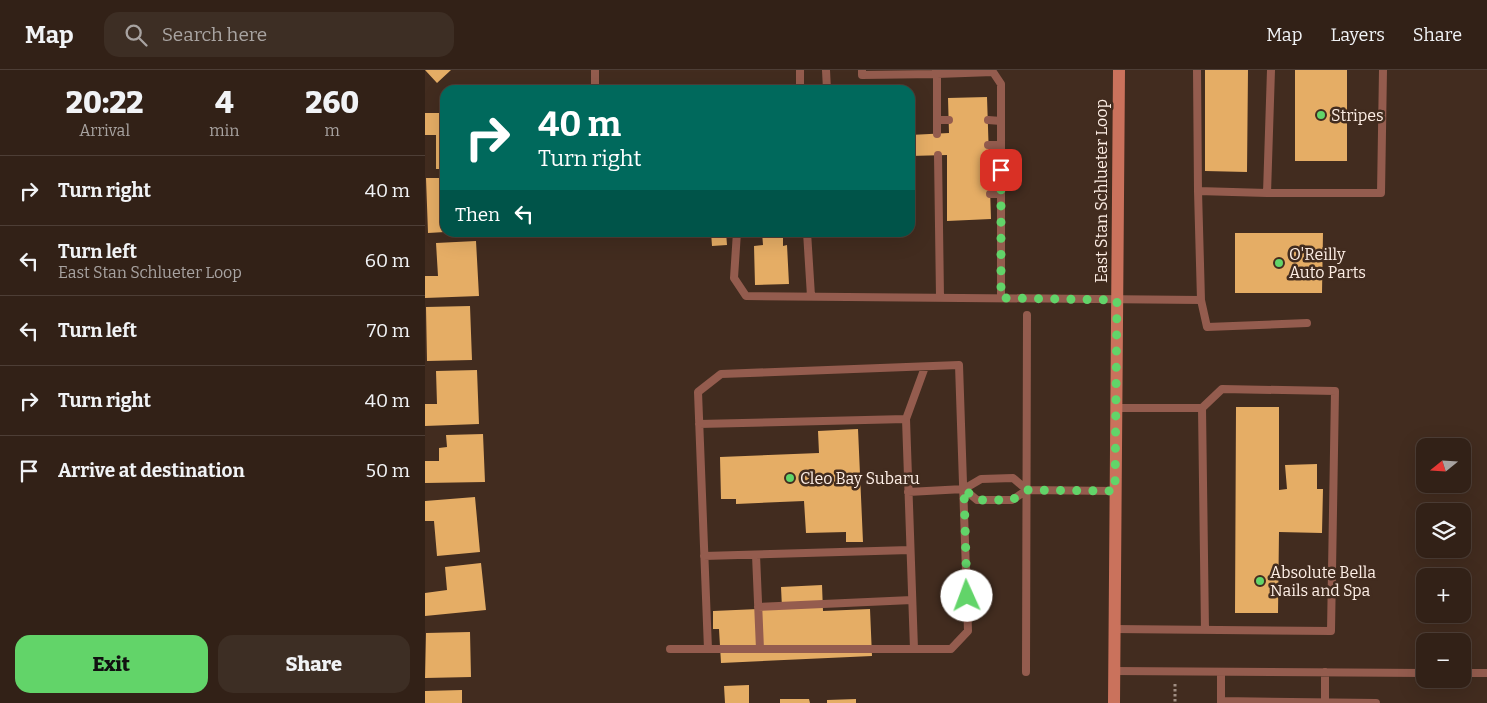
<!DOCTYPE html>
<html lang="en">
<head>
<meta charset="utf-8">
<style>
	:root { --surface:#322117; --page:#3d2e24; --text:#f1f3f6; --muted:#a8a3a1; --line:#4d3e36; --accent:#62d469 }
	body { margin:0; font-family:Bitter,serif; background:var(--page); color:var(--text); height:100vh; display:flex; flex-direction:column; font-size:19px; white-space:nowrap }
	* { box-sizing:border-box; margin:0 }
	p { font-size:16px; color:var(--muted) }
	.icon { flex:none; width:28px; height:28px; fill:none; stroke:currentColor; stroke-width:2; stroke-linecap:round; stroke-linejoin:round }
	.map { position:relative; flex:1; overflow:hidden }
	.drawer { display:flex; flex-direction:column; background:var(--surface); width:425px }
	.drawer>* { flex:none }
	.guide { position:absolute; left:15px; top:15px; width:475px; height:152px; border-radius:15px; box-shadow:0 5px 20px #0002,0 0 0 1px var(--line); background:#00695c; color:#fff; overflow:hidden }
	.needle { width:32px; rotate:252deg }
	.fabs { position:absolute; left:991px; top:368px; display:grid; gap:10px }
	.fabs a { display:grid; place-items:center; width:55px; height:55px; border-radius:10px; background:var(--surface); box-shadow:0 5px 20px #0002,0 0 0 1px var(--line); font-size:25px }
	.pin { position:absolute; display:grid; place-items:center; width:42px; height:42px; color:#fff; margin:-21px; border-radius:10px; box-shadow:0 2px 8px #0006 }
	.me { position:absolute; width:55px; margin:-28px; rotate:358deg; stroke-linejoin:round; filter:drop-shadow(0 0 4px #0008) }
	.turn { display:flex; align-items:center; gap:18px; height:105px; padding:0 15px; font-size:22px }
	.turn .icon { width:65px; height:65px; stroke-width:2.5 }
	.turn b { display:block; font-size:35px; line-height:42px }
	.then { display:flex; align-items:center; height:48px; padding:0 15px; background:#0003; gap:10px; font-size:19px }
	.eta { display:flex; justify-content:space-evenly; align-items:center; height:85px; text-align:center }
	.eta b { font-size:30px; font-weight:800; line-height:35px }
	.action { display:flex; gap:10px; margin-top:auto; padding:10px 15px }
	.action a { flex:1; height:58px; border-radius:15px; background:var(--accent); color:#111; font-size:20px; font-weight:800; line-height:58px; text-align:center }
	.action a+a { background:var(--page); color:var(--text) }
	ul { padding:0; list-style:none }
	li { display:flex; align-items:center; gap:15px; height:70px; padding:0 15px; border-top:1px solid var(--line) }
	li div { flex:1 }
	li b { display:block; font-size:19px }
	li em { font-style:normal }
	header { display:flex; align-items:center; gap:30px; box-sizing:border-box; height:70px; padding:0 25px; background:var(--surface); border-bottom:1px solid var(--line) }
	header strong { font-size:24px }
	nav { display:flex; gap:28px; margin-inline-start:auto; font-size:18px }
	.search { width:350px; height:45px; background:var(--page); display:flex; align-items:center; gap:12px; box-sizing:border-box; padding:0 18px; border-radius:15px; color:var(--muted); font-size:19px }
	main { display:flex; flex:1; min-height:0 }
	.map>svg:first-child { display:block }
	.building { fill:#e5ad65 }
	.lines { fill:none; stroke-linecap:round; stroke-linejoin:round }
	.path { stroke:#a08e83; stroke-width:3; stroke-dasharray:2.5 2.5; stroke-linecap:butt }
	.service { stroke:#945c4e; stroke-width:8 }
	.secondary { stroke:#ca725c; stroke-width:12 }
	.route { stroke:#62d469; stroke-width:9; stroke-dasharray:0 16.2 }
	.poi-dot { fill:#62d469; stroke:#422c1f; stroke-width:2 }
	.labels { text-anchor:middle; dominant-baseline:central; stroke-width:5; stroke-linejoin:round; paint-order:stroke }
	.poi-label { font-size:16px; fill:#fdeee5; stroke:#422c1f; text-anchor:start }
	.street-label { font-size:16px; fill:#fdeee5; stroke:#422c1f }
</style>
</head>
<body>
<header>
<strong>Map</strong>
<div class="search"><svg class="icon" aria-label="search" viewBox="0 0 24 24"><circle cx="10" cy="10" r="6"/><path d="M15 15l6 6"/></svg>Search here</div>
<nav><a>Map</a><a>Layers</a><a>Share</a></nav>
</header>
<main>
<section class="drawer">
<div class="eta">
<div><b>20:22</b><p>Arrival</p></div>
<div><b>4</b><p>min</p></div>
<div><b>260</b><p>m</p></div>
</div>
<ul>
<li><svg class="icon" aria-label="right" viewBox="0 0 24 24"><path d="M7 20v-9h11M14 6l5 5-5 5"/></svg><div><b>Turn right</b></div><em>40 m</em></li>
<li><svg class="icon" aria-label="left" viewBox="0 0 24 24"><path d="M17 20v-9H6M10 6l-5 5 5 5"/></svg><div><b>Turn left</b><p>East Stan Schlueter Loop</p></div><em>60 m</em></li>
<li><svg class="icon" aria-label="left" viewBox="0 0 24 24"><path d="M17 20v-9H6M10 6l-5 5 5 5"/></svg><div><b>Turn left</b></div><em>70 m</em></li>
<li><svg class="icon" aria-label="right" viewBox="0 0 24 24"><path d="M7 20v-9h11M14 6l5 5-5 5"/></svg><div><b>Turn right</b></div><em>40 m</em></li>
<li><svg class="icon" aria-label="arrive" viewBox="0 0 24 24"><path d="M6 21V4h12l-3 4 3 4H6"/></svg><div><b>Arrive at destination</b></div><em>50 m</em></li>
</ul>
<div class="action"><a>Exit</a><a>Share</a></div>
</section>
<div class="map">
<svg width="1062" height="633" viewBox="0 0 1062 633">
	<rect width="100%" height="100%" fill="#422c1f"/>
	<path class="building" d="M0,0H26L12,13Z
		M780,0H823L822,102L780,101Z
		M870,0H922V91H870Z
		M562,27L566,149L522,151V85L485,86V65L524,63L523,28Z
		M0,43H20V99H11V65H0Z
		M1,108H20V162L3,163Z
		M286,162H301L302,175L287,176Z
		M337,162H358V176L362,175L364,214L330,215L329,176L338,175Z
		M810,163H898L897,223H810Z
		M51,171L54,226L0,228V206H13L11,173Z
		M45,236L47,290L2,291L1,237Z
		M52,300L54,354L0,356V334H12L11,301Z
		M811,337H854V420L862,419L860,395L892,394V419H898L897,463L854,462L853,543H810Z
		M433,359L438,472H421V462L381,463L379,431L311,434V429H296L295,387L394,383L393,361Z
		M58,364L60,412L0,413V391H14V378L22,377L21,365Z
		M50,427L55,482L12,486L9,451H0V431Z
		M56,493L61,540L0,546V523L22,520L20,497Z
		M397,515L398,541L445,539L447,586L296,593L294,559H288V541L357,538L356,517Z
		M45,562L46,607L0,608L1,563Z
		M324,615V633H300L299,616Z
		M37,620V633H0V621Z
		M355,629H384L385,633H355Z
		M431,629V633H402V630Z"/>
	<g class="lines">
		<path class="path" d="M750,614V633"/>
		<path class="service" d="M375,0V20
			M401,0L402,20
			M437,0V5L512,4V64
			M511,0L512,4L568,2L576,14V228
			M772,0L773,121L842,123
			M846,0L842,123H956L958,0
			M170,20V0
			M512,50H524
			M563,50L576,51
			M563,75H576
			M513,85L515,227
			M564,101L576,100
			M565,124H576
			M312,162L309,208L321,226L776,230L773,121
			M382,162L386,226
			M776,230L782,257L882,253
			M777,338L780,560
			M274,354L481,349
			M539,419L552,430H587L602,420L690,421
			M483,422L539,419L556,409L588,408L602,420
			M331,485L335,579
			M279,486L485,480
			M333,537L487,530
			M689,559L906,561L910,321L797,319L777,338H691
			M245,579H526L543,561L534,295L296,304L273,322L283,579
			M489,579L481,349L500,297
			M689,601L1000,603
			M601,602L602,245
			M796,602V633
			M900,602V633
			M1038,603H1062
			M796,631L951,633"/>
		<path class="secondary" d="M689,633L694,0"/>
	</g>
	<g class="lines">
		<path class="route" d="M542,526L539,419L552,430H587L602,420L690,421L692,230L576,228V100"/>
	</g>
	<g class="poi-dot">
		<circle cx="896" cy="45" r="5"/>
		<circle cx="854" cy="193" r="5"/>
		<circle cx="365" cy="408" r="5"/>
		<circle cx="835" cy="511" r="5"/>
	</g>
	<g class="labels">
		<g class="poi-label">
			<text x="906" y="45">Stripes</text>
			<text x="864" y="184">O'Reilly<tspan x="864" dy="18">Auto Parts</tspan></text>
			<text x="375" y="408">Cleo Bay Subaru</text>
			<text x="845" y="502">Absolute Bella<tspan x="845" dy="18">Nails and Spa</tspan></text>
		</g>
		<g class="street-label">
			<text transform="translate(676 121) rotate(-90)">East Stan Schlueter Loop</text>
		</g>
	</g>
</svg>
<div class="fabs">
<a><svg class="needle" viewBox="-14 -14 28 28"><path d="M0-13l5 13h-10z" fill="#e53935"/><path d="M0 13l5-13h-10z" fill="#a8a3a1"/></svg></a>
<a><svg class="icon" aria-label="layers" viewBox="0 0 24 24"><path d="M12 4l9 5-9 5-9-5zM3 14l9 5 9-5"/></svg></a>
<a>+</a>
<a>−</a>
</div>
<div class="pin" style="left:576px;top:100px;background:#d93025"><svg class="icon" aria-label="arrive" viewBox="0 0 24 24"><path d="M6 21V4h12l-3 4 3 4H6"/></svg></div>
<svg class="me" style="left:542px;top:526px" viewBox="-20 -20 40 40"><circle r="19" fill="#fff"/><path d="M0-13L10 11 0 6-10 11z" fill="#62d469"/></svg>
<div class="guide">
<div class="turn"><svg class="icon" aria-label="right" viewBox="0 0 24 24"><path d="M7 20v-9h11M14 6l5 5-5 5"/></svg><div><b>40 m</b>Turn right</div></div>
<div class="then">Then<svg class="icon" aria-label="left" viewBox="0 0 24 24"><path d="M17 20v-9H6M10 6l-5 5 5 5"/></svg></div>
</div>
</div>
</main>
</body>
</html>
